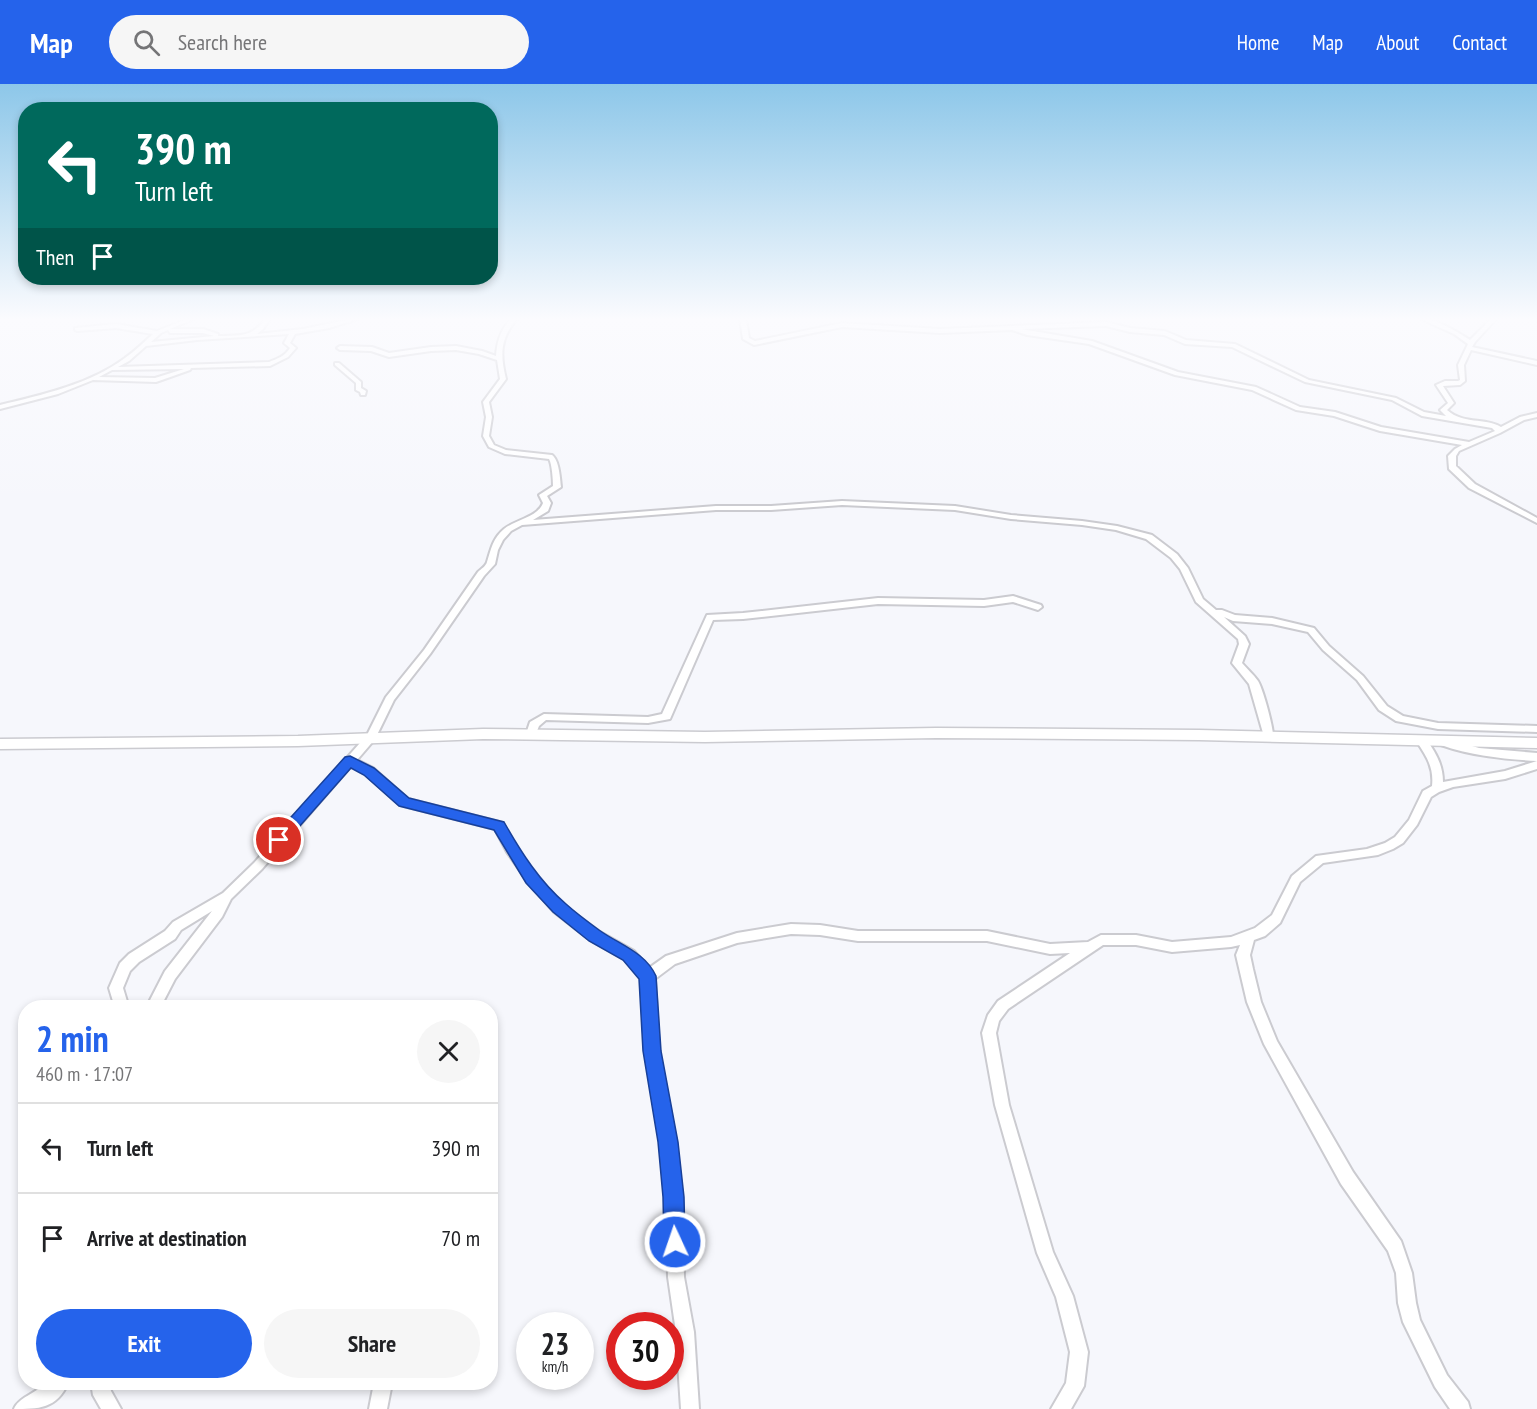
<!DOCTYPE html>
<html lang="en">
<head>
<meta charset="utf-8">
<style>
	:root { --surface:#fff; --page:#f6f6f6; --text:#202124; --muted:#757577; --line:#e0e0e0; --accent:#2563eb }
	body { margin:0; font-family:"PT Sans Narrow",sans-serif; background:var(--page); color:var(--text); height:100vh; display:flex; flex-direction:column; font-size:22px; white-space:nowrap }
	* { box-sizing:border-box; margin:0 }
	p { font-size:20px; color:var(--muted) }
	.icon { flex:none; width:33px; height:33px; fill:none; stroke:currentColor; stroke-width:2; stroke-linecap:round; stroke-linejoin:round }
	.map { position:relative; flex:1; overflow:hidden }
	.side { position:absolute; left:18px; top:916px; width:480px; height:390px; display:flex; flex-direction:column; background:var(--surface); border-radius:24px; box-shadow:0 3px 9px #0003 }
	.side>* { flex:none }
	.guide { position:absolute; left:18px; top:18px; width:480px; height:183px; border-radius:24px; box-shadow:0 3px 9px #0003; background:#00695c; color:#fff; overflow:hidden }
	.speed { position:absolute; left:516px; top:1228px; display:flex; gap:12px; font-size:30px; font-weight:700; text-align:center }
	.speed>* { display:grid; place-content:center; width:78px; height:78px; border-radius:50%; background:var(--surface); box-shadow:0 3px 9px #0003; line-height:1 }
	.speed small { font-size:15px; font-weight:400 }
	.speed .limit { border:9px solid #d22; background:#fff; color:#111 }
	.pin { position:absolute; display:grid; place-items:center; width:51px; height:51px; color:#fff; margin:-26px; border:3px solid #fff; border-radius:50%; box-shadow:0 2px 6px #0007 }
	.me { position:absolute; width:66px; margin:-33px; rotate:357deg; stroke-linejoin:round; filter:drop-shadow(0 0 4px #0008) }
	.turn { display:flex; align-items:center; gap:21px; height:126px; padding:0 18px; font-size:27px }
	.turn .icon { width:78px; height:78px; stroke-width:2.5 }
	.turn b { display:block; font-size:42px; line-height:51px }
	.then { display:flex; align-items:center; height:57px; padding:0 18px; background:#0003; gap:12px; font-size:22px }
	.round { display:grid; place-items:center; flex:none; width:63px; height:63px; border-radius:32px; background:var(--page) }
	.head { display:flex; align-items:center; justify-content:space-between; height:102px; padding:0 18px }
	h1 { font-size:36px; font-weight:700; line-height:45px; color:var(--accent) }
	.primary-button { display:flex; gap:12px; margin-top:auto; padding:12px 18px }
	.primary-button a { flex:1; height:69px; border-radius:36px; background:var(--accent); color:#fff; font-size:24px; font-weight:700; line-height:69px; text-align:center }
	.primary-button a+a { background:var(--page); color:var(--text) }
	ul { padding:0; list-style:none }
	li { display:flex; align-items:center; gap:18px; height:90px; padding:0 18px; border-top:2px solid var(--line) }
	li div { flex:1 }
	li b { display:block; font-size:22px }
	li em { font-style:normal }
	header { display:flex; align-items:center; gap:36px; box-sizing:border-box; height:84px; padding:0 30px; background:var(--accent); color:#fff }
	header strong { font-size:28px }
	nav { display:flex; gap:33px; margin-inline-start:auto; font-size:21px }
	.search { width:420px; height:54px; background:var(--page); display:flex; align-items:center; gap:15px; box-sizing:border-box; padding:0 21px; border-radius:33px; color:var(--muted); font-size:22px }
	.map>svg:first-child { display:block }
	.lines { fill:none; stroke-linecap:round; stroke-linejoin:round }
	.minor-casing { stroke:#cbcbd0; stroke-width:4 }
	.highway-casing { stroke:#cbcbd0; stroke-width:3 }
	.minor { fill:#fff; fill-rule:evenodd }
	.highway { fill:#fff; fill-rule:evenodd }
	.route { fill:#2563eb; stroke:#184099; stroke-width:1.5 }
</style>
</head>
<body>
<header>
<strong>Map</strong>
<div class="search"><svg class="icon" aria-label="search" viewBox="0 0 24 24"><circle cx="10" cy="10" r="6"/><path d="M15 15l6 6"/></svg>Search here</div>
<nav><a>Home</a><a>Map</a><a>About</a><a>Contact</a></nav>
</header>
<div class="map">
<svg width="1537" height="1325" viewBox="0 0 1537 1325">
	<rect width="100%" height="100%" fill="#f6f7fc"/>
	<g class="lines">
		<g class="minor-casing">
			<path id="minor" d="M187,235H194L170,245H203L218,250V252C239,251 252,254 265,235H270L263,245L257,250L303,245L351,235H358L329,244L295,250L290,259L296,264L288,273L270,282L191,284L190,286L156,298L93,296L58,310L0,325V321C42,311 90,300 125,274C135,267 144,258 153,250L116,244L77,247L75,246V244L116,240L157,247ZM168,246L170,249H203L214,252L151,258L161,249ZM289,250L284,259L290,264C285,272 277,275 269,278L118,283L129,277L146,262L197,256ZM184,285L155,294L99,293L112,286Z
				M511,235H517C500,254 500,271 506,295L489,318L492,333L489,352L494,361L506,366L552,371C559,376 560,393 561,403L547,412L551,419L548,427L533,436L716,422H771L842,417L955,422L1011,431L1082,437L1117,442L1152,451L1177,470L1188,484L1203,515L1216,526H1222L1235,531L1272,534L1314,544L1329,562L1363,592L1387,622L1403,632L1438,639L1537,642V648L1438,645L1396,637L1379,626L1357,596L1323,566L1308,548L1272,540L1233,537L1224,533L1245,552L1249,560L1242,579C1247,585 1253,590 1258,597C1263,605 1275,648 1273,656H1265L1249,600L1232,579L1239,560L1238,555L1196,518L1180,485L1171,474L1146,455L1116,446L1082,441L1011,435L955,426L842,421L771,426H716L522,441L511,447L503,456L498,466L495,480L484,492L430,570L394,616L375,655L357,676L373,684L408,715L503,739L515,762L536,792L562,820L600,848L634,867L649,884L666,872L737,849L791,840L820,841L858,847H987L1050,860L1088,858L1101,851H1136L1172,858L1231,853L1255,844L1272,831L1292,792L1316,772L1367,765L1385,759L1395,753L1409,736L1423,707L1432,702C1434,684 1427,673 1417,658L1418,655H1426C1436,669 1443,681 1443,698L1505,687L1537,677V685L1505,695L1453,703L1439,708L1431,713L1417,741L1403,759L1393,765L1378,771L1323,779L1300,798L1280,839L1265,852L1254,856L1250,871L1253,885L1261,918L1277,957L1353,1088L1401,1157L1412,1189L1416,1219L1420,1236L1447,1291L1468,1318L1470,1325H1450L1435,1303L1403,1238L1398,1219L1396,1189L1388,1167L1341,1100L1264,960L1247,918L1236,871L1240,861L1231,863L1172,868L1136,861H1103L1008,925L999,937L996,949L1009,1021L1053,1168L1073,1212L1088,1268L1084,1302L1071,1325H1051L1066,1299L1070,1268L1056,1213L1037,1169L995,1021L982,949L988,931L998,917L1070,869L1050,870L987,857H858L820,851L791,850L737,859L675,880L655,895L659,967L676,1057L682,1113L684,1193L694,1248L699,1325H681L676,1248L668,1193L666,1113L660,1057L645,967L641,894L624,875L590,856L554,828L528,798L507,768L495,745L400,721L365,690L351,682L262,785L231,815L222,833L175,895L160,924H146L165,887L212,827L181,846L175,855L139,878L130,887L123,904L129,924H115L109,904L120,879L129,870L165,847L173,838L223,809L254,779L367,651L386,613L424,566L478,488C481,485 486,482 487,478C491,465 493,454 504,445C515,436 538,433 543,419L539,411L553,402C553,396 552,380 549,375L505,370L489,363L483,352L486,333L483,318L500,295L497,276L479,270L456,266L431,267L389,273L371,267L340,266L337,264L340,262L372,263L389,269L431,263L456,262L482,267L496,272C497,257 501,245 511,235Z
				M740,235H746L749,254L755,257L842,239L940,245L1106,238L1130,244L1165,247L1186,256L1235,260L1309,296L1396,314L1424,328L1446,332L1440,326L1448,319L1436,301L1445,297H1458L1460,296L1458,281L1468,260L1454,250L1421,235C1435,234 1458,248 1470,256L1491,235H1496L1475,258L1472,263L1537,277V281L1471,266L1464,281L1465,297L1460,301L1443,302L1454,319L1447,326C1464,341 1484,333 1501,343L1520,333L1537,329V333L1524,336L1500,349L1459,367L1456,372V382L1475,400L1537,434V439L1469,404L1449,385L1448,372L1455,365L1462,361L1380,347L1334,332L1296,326L1252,306L1175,291L1089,260L1027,251L1012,246L940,249L842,243L754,261L743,255ZM1106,242L1130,248L1164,251L1185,260L1232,263L1305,298L1392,316L1422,332L1492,344L1495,347L1469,358L1381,343L1335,328L1300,323L1256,303L1178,288L1092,257L1021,245Z
				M335,279H339L361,298V304L366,307L365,311H361L360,308L356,306V299L335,281Z
				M1013,512L1041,521L1042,523L1038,526L1013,518L984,522L878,520L743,535L713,536L670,635L648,639L546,636L539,642L535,652H527L526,650L530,638L544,630L648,633L662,630L707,531L743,529L878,514L984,516Z
				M1445,654L1479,664L1537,669V677C1504,675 1472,672 1441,661L1440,658Z
				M46,1299H68C57,1325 38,1325 14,1325C18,1314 36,1309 46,1299Z
				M91,1299H109L111,1307L121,1325H101L93,1311Z
				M374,1299H392L387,1325H369Z"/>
		</g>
		<g class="highway-casing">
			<path id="highway" d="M936,644L1199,646L1537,654V664L1199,656L936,654L705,658L483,655L298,662L0,665V655L298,652L483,645L705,648Z"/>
		</g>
		<use href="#minor" class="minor"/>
		<use href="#highway" class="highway"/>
	</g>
	<linearGradient id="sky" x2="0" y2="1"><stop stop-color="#8dc7e9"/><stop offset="0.56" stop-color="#fbfbfe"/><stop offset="1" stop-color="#fbfbfe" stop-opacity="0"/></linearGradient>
	<rect width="1537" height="420" fill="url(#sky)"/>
	<path class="route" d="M350,672L374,684L409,714L504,738C521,768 540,798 566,820C576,829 588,838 599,846C620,861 645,868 656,892L661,967L678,1058L684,1113L685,1158L682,1165L675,1168L667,1165L664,1158L663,1113L658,1058L643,967L639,895L623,876L589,857L553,828L526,799L494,746L399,722L364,691L351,684L284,760H274L271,756L274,752L345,673Z"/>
</svg>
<div class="speed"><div>23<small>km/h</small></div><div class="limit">30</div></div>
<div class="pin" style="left:279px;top:756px;background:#d93025"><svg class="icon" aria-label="arrive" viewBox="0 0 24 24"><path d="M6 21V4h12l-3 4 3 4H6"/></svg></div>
<svg class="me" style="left:675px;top:1158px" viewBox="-20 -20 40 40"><circle r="17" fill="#2563eb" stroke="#fff" stroke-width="3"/><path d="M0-11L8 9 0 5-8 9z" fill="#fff"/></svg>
<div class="guide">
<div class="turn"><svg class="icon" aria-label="left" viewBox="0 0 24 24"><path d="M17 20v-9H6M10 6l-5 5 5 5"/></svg><div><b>390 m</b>Turn left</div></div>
<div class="then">Then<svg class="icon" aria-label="arrive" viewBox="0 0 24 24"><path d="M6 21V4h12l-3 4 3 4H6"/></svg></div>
</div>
<section class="side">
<div class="head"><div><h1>2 min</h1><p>460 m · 17:07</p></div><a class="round"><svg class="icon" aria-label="close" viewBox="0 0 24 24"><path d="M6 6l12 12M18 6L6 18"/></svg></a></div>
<ul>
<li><svg class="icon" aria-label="left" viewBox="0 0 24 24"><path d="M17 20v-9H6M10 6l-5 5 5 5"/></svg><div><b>Turn left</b></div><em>390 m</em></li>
<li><svg class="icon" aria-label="arrive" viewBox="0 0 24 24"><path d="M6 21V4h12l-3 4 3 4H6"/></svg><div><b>Arrive at destination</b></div><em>70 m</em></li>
</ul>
<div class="primary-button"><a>Exit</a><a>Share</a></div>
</section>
</div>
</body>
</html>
